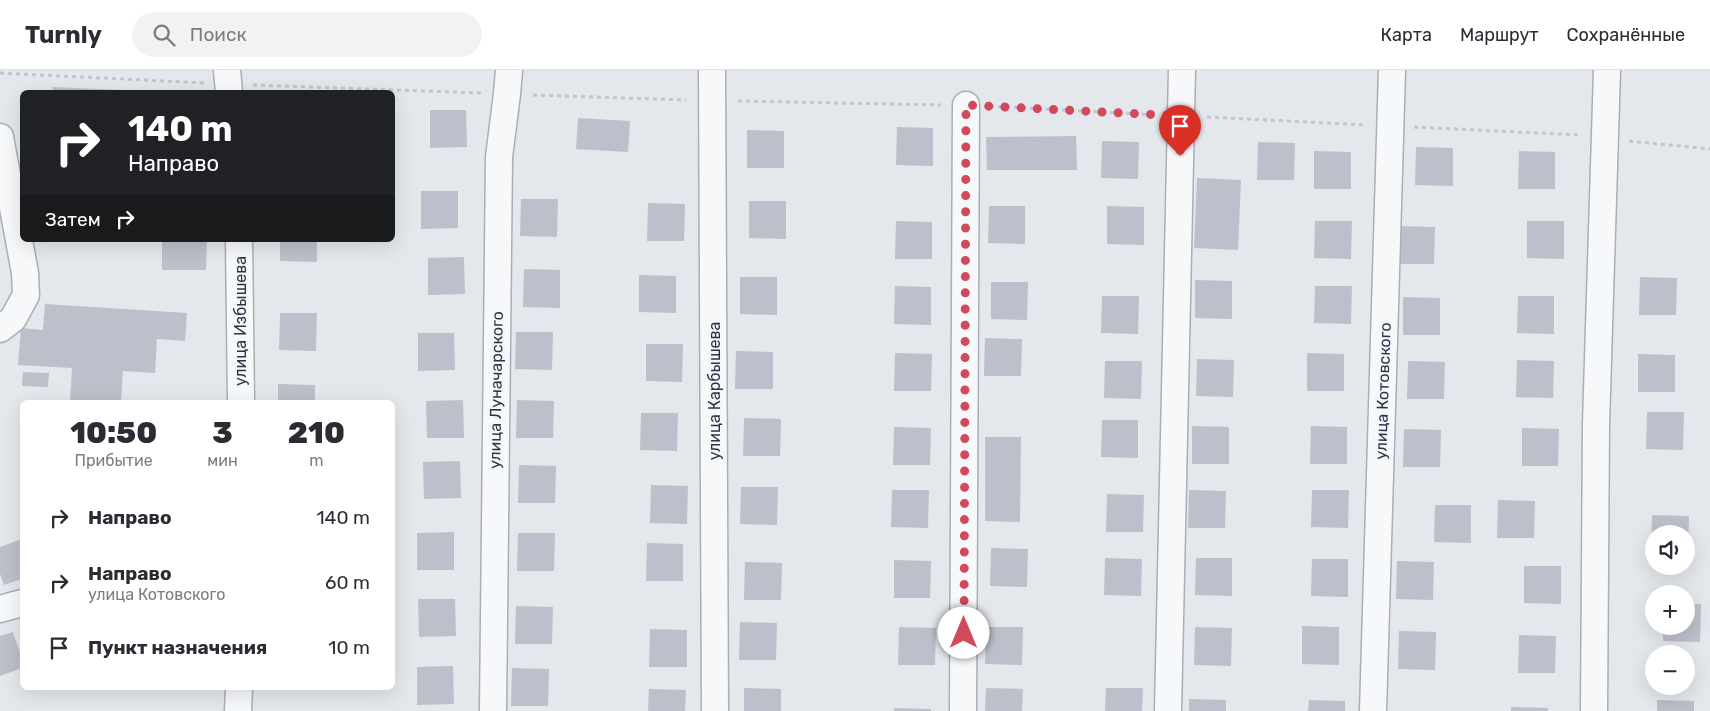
<!DOCTYPE html>
<html lang="ru">
<head>
<meta charset="utf-8">
<style>
	:root { --surface:#fff; --page:#f2f2f3; --text:#2b2b33; --muted:#7c7c81; --line:#e1e1e2 }
	body { margin:0; font-family:Rubik,sans-serif; background:var(--page); color:var(--text); height:100vh; display:flex; flex-direction:column; font-size:19px; white-space:nowrap }
	* { box-sizing:border-box; margin:0 }
	p { font-size:16px; color:var(--muted) }
	.icon { flex:none; width:28px; height:28px; fill:none; stroke:currentColor; stroke-width:2; stroke-linecap:round; stroke-linejoin:round }
	.map { position:relative; flex:1; overflow:hidden }
	.details { position:absolute; left:20px; top:330px; width:375px; height:290px; display:flex; flex-direction:column; background:var(--surface); border-radius:8px; box-shadow:0 5px 20px #0002 }
	.details>* { flex:none }
	.top-card { position:absolute; left:20px; top:20px; width:375px; height:152px; border-radius:8px; box-shadow:0 5px 20px #0002; background:#202124; color:#fff; overflow:hidden }
	.controls { position:absolute; left:1645px; top:455px; display:grid; gap:10px }
	.controls a { display:grid; place-items:center; width:50px; height:50px; border-radius:50%; background:var(--surface); box-shadow:0 5px 20px #0002; font-size:25px }
	.pin { position:absolute; display:grid; place-items:center; width:42px; height:42px; color:#fff; margin:-51px -21px; border-radius:50% 50% 50% 0; rotate:-45deg; box-shadow:0 0 5px #0007 }
	.pin .icon { rotate:45deg }
	.me { position:absolute; width:55px; margin:-28px; rotate:0deg; stroke-linejoin:round; filter:drop-shadow(0 0 4px #0008) }
	.turn { display:flex; align-items:center; gap:18px; height:105px; padding:0 25px; font-size:22px }
	.turn .icon { width:65px; height:65px; stroke-width:2.5 }
	.turn b { display:block; font-size:35px; line-height:42px }
	.then { display:flex; align-items:center; height:48px; padding:0 25px; background:#0003; gap:10px; font-size:19px }
	.eta { display:flex; justify-content:space-evenly; align-items:center; height:85px; text-align:center }
	.eta b { font-size:30px; font-weight:800; line-height:35px }
	ul { padding:0; list-style:none }
	li { display:flex; align-items:center; gap:15px; height:65px; padding:0 25px }
	li div { flex:1 }
	li b { display:block; font-size:19px }
	li em { font-style:normal }
	header { display:flex; align-items:center; gap:30px; box-sizing:border-box; height:70px; padding:0 25px; background:var(--surface); border-bottom:1px solid var(--line) }
	header strong { font-size:24px }
	nav { display:flex; gap:28px; margin-inline-start:auto; font-size:18px }
	.search { width:350px; height:45px; background:var(--page); display:flex; align-items:center; gap:12px; box-sizing:border-box; padding:0 18px; border-radius:28px; color:var(--muted); font-size:19px }
	.map>svg:first-child { display:block }
	.building { fill:#bbc0ca }
	.lines { fill:none; stroke-linecap:round; stroke-linejoin:round }
	.minor-casing { stroke:#a9aeb7; stroke-width:29 }
	.path { stroke:#c2c5cb; stroke-width:3; stroke-dasharray:4 4; stroke-linecap:butt }
	.minor { stroke:#f7f8fa; stroke-width:26 }
	.route { stroke:#d1495b; stroke-width:9; stroke-dasharray:0 16.2 }
	.labels { text-anchor:middle; dominant-baseline:central; stroke-width:5; stroke-linejoin:round; paint-order:stroke }
	.street-label { font-size:16px; fill:#2b3445; stroke:#f4f6f9 }
</style>
</head>
<body>
<header>
<strong>Turnly</strong>
<div class="search"><svg class="icon" aria-label="search" viewBox="0 0 24 24"><circle cx="10" cy="10" r="6"/><path d="M15 15l6 6"/></svg>Поиск</div>
<nav><a>Карта</a><a>Маршрут</a><a>Сохранённые</a></nav>
</header>
<div class="map">
<svg width="1710" height="641" viewBox="0 0 1710 641">
	<rect width="100%" height="100%" fill="#e4e7ec"/>
	<path class="building" d="M53,17L122,20V22H52Z
		M430,40H466L467,77L430,78Z
		M578,48L630,51L628,82L576,79Z
		M897,57L933,58V96L896,95Z
		M747,60L784,61V98H747Z
		M1076,66L1077,100H987L986,67Z
		M1102,71L1139,72L1138,109L1101,108Z
		M1258,72L1295,73L1294,110H1257Z
		M1416,77L1453,78V116L1415,115Z
		M1314,81L1351,82V119H1314Z
		M1519,81L1555,82V119H1518Z
		M1197,108L1241,110L1238,180L1194,178Z
		M421,121H458V158L421,159Z
		M521,129H558L557,167L520,166Z
		M749,131H786V169L749,168Z
		M648,133L685,134L684,171H647Z
		M989,136H1025V174L988,173Z
		M1107,136L1144,137V175L1107,174Z
		M896,151L932,152V189H895Z
		M1315,151H1352L1351,189L1314,188Z
		M1527,151H1564V189L1527,188Z
		M1398,156L1435,157L1434,194H1397Z
		M162,170H207L206,200H162Z
		M280,170H317V192L280,191Z
		M464,187L465,224L428,225V188Z
		M524,199L560,200V238L523,237Z
		M639,205L676,206V243L639,242Z
		M740,207H777V245L740,244Z
		M1640,207L1677,208L1676,245H1639Z
		M1195,210L1232,211V249L1195,248Z
		M991,212H1028L1027,250L991,249Z
		M895,216L931,217V255L894,254Z
		M1315,216H1352L1351,254L1314,253Z
		M1102,226H1139L1138,264L1101,263Z
		M1518,226H1554V264L1517,263Z
		M1403,227L1440,228V265H1403Z
		M45,234L187,243L185,271L157,269L155,303L123,301L121,332H70L72,298L18,295L21,258L43,260Z
		M280,243H317L316,281L279,280Z
		M516,262H553L552,300L515,299Z
		M418,263H454L455,300L418,301Z
		M985,268L1022,269L1021,306H984Z
		M646,274H683L682,312L646,311Z
		M736,281L773,282V319H735Z
		M895,283L932,284L931,321H894Z
		M1307,283L1344,284V321H1307Z
		M1638,284L1675,285V322H1638Z
		M1197,289L1234,290L1233,327L1196,326Z
		M1517,290L1554,291L1553,328L1516,327Z
		M1105,291H1142L1141,329L1104,328Z
		M1408,291L1445,292L1444,329H1407Z
		M23,302L49,303L48,317L22,316Z
		M278,314L315,315V332H278Z
		M463,330L464,368H427L426,331Z
		M517,330L554,331L553,368H516Z
		M1647,342H1684L1683,380L1646,379Z
		M641,343H678L677,381L640,380Z
		M744,348L781,349L780,386H743Z
		M1102,350H1138V388L1101,387Z
		M1192,356L1229,357V394H1192Z
		M1311,356L1347,357V394H1310Z
		M894,357L931,358L930,395H893Z
		M1522,358L1559,359L1558,396H1522Z
		M1404,359L1441,360L1440,397H1403Z
		M985,367H1021L1020,452L985,451Z
		M460,391L461,428L424,429L423,392Z
		M519,395L556,396L555,433H518Z
		M651,415L688,416L687,454L650,453Z
		M741,417H778L777,455L740,454Z
		M892,420H929L928,458L891,457Z
		M1189,420L1226,421L1225,458H1188Z
		M1312,420H1349L1348,458L1311,457Z
		M1107,424L1144,425L1143,462H1106Z
		M1498,430L1535,431L1534,468H1497Z
		M1435,435H1471V473L1434,472Z
		M1652,445L1689,446L1688,483H1686V464H1654V483H1651Z
		M454,462V500H417V463Z
		M518,463H555L554,501H517Z
		M22,469V509L4,515L0,504V477Z
		M647,473L683,474V511H646Z
		M991,478L1028,479L1027,517L990,516Z
		M1105,488L1142,489L1141,526L1104,525Z
		M1196,488H1232V526L1195,525Z
		M1312,489H1348V527L1311,526Z
		M894,490L931,491L930,528H894Z
		M1397,491L1434,492L1433,530L1396,529Z
		M745,492L782,493L781,530H744Z
		M1524,496H1561V534L1524,533Z
		M418,529H455L456,566L419,567Z
		M1686,534H1701L1700,572L1663,571V556H1686Z
		M516,536L553,537L552,574H515Z
		M740,552L777,553L776,590H739Z
		M1302,556L1339,557V595L1302,594Z
		M899,557L936,558L935,595H898Z
		M986,557H1023L1022,595L985,594Z
		M1195,557L1232,558L1231,596L1194,595Z
		M650,559L687,560V597H649Z
		M1399,561L1436,562L1435,600L1398,599Z
		M13,562L22,589V598L0,606V566Z
		M1519,565L1556,566L1555,603H1518Z
		M453,596L454,634L417,635V597Z
		M512,598L549,599L548,636H511Z
		M744,618L781,619V641H744Z
		M986,618L1023,619L1022,641H985Z
		M1106,618H1143L1142,641H1105Z
		M649,619L686,620L685,641H648Z
		M1189,629L1226,630V641H1189Z
		M1309,630L1345,631V641H1308Z
		M1657,630L1694,631V641H1657Z
		M1511,637L1548,638V641H1511Z
		M894,638L931,639V641H894Z"/>
	<g class="lines">
		<g class="minor-casing">
			<path id="minor" d="M227,0L229,22
				M712,0L715,641
				M0,67L25,203L26,225L13,249L0,259
				M239,170L241,332
				M0,539L22,533
				M238,641L239,618
				M493,641L499,87L507,24L509,0
				M963,641L966,35
				M1168,641L1182,0
				M1373,641L1392,0
				M1594,641L1596,354L1607,0"/>
		</g>
		<path class="path" d="M0,3L204,13
			M253,15L481,23
			M533,25L686,30
			M738,31L941,35
			M990,36L1156,45
			M1207,47L1366,55
			M1414,57L1581,65
			M1629,71L1710,79"/>
		<use href="#minor" class="minor"/>
	</g>
	<g class="lines">
		<path class="route" d="M964,563L966,35L1181,46L1180,86"/>
	</g>
	<g class="labels">
		<g class="street-label">
			<text transform="translate(240 251) rotate(-90)">улица Избышева</text>
			<text transform="translate(496 320) rotate(-89)">улица Луначарского</text>
			<text transform="translate(714 321) rotate(-90)">улица Карбышева</text>
			<text transform="translate(1383 321) rotate(-88)">улица Котовского</text>
		</g>
	</g>
</svg>
<div class="controls">
<a><svg class="icon" aria-label="sound" viewBox="0 0 24 24"><path d="M4 9h4l5-4v14l-5-4H4zM17 9q2 3 0 6"/></svg></a>
<a>+</a>
<a>−</a>
</div>
<div class="pin" style="left:1180px;top:86px;background:#d93025"><svg class="icon" aria-label="arrive" viewBox="0 0 24 24"><path d="M6 21V4h12l-3 4 3 4H6"/></svg></div>
<svg class="me" style="left:964px;top:563px" viewBox="-20 -20 40 40"><circle r="19" fill="#fff"/><path d="M0-13L10 11 0 6-10 11z" fill="#d1495b"/></svg>
<div class="top-card">
<div class="turn"><svg class="icon" aria-label="right" viewBox="0 0 24 24"><path d="M7 20v-9h11M14 6l5 5-5 5"/></svg><div><b>140 m</b>Направо</div></div>
<div class="then">Затем<svg class="icon" aria-label="right" viewBox="0 0 24 24"><path d="M7 20v-9h11M14 6l5 5-5 5"/></svg></div>
</div>
<section class="details">
<div class="eta">
<div><b>10:50</b><p>Прибытие</p></div>
<div><b>3</b><p>мин</p></div>
<div><b>210</b><p>m</p></div>
</div>
<ul>
<li><svg class="icon" aria-label="right" viewBox="0 0 24 24"><path d="M7 20v-9h11M14 6l5 5-5 5"/></svg><div><b>Направо</b></div><em>140 m</em></li>
<li><svg class="icon" aria-label="right" viewBox="0 0 24 24"><path d="M7 20v-9h11M14 6l5 5-5 5"/></svg><div><b>Направо</b><p>улица Котовского</p></div><em>60 m</em></li>
<li><svg class="icon" aria-label="arrive" viewBox="0 0 24 24"><path d="M6 21V4h12l-3 4 3 4H6"/></svg><div><b>Пункт назначения</b></div><em>10 m</em></li>
</ul>
</section>
</div>
</body>
</html>
